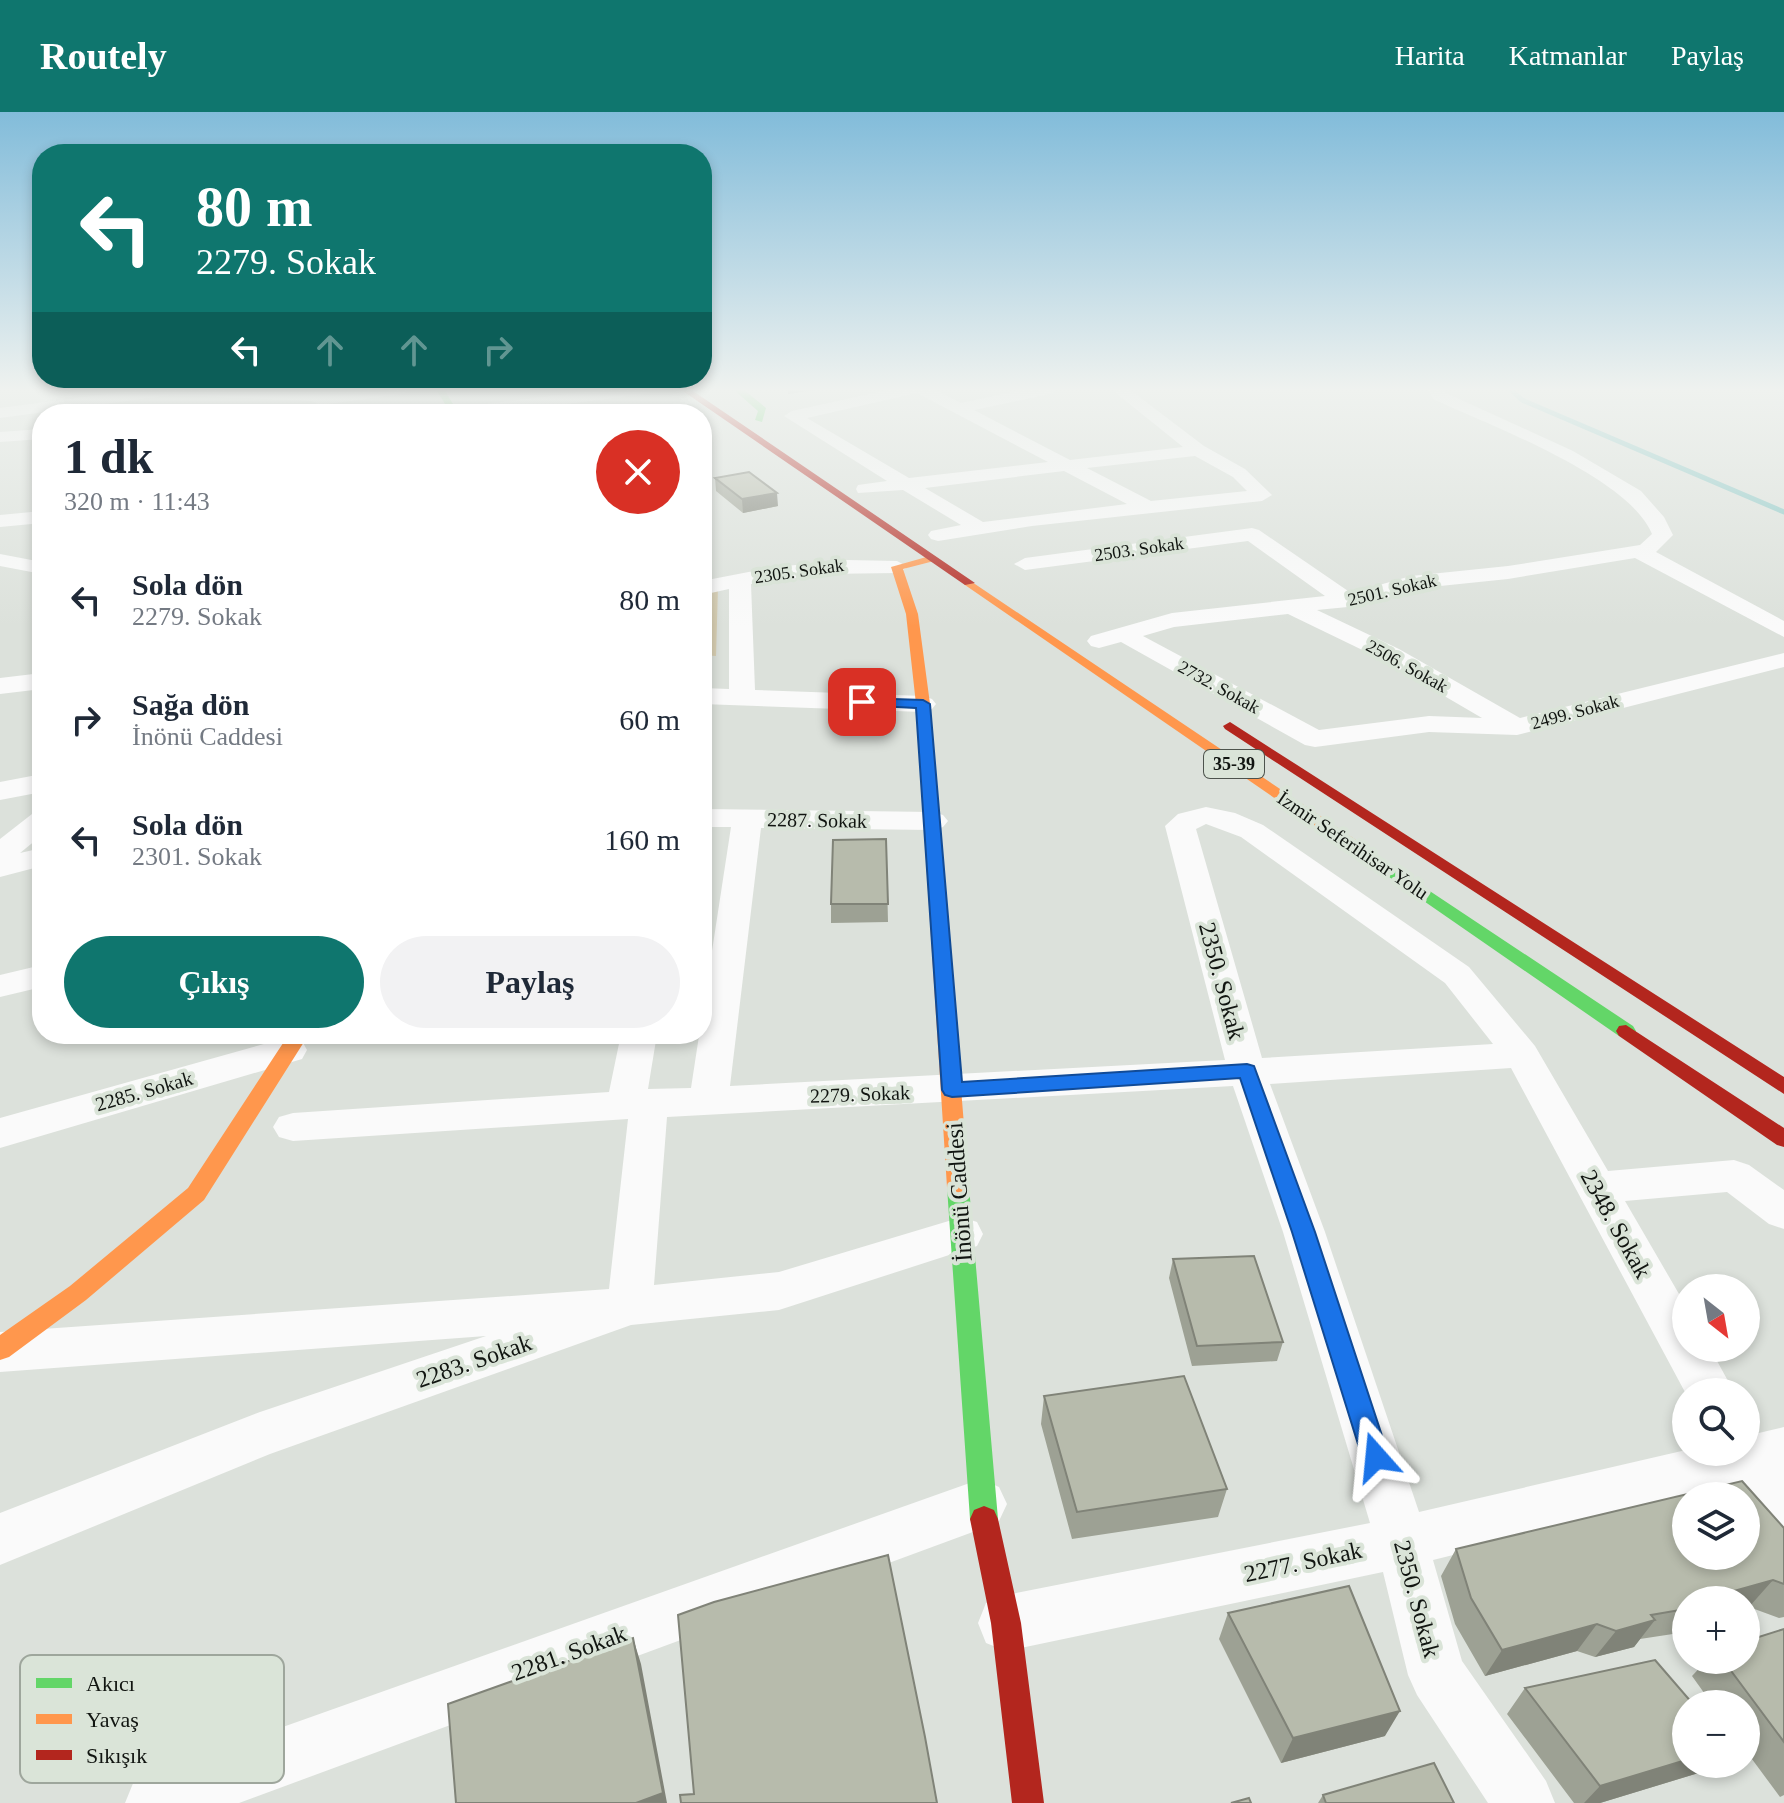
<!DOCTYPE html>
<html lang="tr">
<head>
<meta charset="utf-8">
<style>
	:root { --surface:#fff; --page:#f2f2f3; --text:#1f2937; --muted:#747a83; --accent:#0f766e }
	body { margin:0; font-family:Georgia,serif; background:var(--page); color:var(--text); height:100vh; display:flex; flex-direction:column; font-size:30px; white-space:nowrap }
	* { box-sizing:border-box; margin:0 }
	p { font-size:26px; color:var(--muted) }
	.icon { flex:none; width:44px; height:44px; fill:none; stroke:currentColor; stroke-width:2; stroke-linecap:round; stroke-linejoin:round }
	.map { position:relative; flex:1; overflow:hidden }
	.sheet { position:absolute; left:32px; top:292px; width:680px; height:640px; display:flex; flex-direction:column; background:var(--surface); border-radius:32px; box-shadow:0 4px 12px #0003 }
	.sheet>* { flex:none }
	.guide { position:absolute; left:32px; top:32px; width:680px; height:244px; border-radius:32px; box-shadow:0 4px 12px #0003; background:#0f766e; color:#fff; overflow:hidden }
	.needle { width:52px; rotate:149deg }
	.buttons { position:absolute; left:1672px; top:1162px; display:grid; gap:16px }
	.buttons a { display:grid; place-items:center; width:88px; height:88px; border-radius:50%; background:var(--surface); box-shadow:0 4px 12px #0003; font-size:40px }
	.pin { position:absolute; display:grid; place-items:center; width:68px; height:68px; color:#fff; margin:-34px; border-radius:16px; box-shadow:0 4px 12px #0006 }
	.me { position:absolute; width:88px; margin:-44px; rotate:342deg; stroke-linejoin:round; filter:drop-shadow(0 0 6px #0008) }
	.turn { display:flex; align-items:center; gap:28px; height:168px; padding:0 32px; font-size:36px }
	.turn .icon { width:104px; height:104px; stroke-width:2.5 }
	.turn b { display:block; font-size:56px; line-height:68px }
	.lanes { display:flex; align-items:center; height:76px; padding:0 32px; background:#0003; justify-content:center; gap:40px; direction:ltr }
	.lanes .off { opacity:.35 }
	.round { display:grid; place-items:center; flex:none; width:84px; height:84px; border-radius:42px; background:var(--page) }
	.overview { display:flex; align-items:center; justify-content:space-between; height:136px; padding:0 32px }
	h1 { font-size:48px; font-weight:700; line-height:60px }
	.primary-button { display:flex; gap:16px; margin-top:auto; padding:16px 32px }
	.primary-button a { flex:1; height:92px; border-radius:48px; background:var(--accent); color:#fff; font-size:32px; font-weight:700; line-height:92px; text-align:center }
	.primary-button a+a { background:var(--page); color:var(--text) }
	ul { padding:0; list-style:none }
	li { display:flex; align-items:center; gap:24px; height:120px; padding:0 32px }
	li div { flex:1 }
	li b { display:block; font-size:30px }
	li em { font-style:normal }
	header { display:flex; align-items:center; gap:48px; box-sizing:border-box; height:112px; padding:0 40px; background:var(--accent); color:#fff }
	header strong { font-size:38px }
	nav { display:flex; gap:44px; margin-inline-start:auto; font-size:28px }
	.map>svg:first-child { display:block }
	.green { fill:#d8cfb3 }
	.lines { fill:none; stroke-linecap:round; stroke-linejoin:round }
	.stream { stroke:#89c7c5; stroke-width:5 }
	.street { fill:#fafafa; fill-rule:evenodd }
	.fast { fill:#63d668; fill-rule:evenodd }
	.slow { fill:#ff974d; fill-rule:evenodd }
	.jam { fill:#b3261e; fill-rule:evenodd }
	.wall { fill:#9da194 }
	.shaded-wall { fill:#808378 }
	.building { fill:#b7bbac; stroke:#808378; stroke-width:2; fill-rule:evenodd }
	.route { fill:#1a73e8; stroke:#114b97; stroke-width:2 }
	.labels { text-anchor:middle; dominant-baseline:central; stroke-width:8; stroke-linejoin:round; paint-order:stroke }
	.far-street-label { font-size:18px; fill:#111511; stroke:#dae4d8 }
	.shield { fill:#dae4d8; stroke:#4d534d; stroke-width:2 }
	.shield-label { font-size:18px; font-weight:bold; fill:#111511 }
	.street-label { font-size:20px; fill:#111511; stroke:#dae4d8 }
	.near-street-label { font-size:24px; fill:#111511; stroke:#dae4d8 }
	.key { fill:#dae4d8; stroke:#9ea69c; stroke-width:2 }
	.key-label { font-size:22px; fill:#111511 }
</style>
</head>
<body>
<header>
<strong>Routely</strong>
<nav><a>Harita</a><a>Katmanlar</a><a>Paylaş</a></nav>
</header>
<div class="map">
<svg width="1784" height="1691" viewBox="0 0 1784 1691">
	<rect width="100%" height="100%" fill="#dce1db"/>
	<path class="green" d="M718,476L716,544L702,543V480Z"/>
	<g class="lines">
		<path class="stream" d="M1510,277L1522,288L1784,400"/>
		<path class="street" d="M145,277L343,280L411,277L403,282L320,293L312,289L171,283L0,306V296Z
			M606,277H654L646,282L485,302L446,301L454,296Z
			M892,277H934L961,291L1026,277H1058L1050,282L974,298L1070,348L1183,335L1111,277H1129L1204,334L1245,357L1272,383L1262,389L1032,414L938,429L931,427L928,423L931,419L961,413L903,378L858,381L856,377L858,373L887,369L784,304L792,299ZM917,281L1048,350L909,366L807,306ZM1195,344L1233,365L1247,379L1151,389L1087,356ZM1064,359L1127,392L983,410L925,376Z
			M1428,277H1444L1446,281L1573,339L1641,379L1664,405L1673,423L1656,440L1784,509V525L1635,446L1508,467L1411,477L1368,493L1317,498L1399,537L1520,606L1784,541V555L1517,623L1429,620L1315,635L1305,633L1121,530L1099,536L1091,534L1087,529L1091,524L1172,501L1325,484L1248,429L1025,458L1014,452L1025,446L1252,416L1259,418L1351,481L1411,464L1508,454L1640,433L1652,422C1629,365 1489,313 1433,287ZM1288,502L1381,547L1482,606L1429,604L1319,618L1143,524L1174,515Z
			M42,317V327L0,330V320Z
			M42,399V411L0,415V403Z
			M0,442L42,450V462L0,454Z
			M847,448L897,449L908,455L897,461L823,462L751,472L755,578L923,584L932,587L936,592L932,597L923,600L702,592V576L729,577V477L702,483V469L775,455Z
			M42,561V577L0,582V566Z
			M42,662V680L0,688V670Z
			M1206,695L1235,701L1263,713L1469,855L1535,934L1608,1059L1734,1048L1749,1053L1784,1078V1117L1769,1112L1727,1080L1625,1089L1686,1194V1236H1710L1734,1280L1686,1282L1511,956L1270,972L1325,1120L1419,1400L1686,1338L1746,1340V1324L1784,1315V1421L1766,1414L1746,1394V1384H1736L1727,1375L1433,1448L1462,1549L1546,1669L1555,1691H1488L1417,1583L1408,1563L1383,1460L1006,1539L986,1531L978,1511L986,1491L1006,1483L1370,1411L1283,1120L1233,974L667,1005L654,1173L779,1160L962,1105L977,1110L983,1122L977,1134L779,1198L631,1213L270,1342L0,1453V1401L260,1300L486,1224L0,1260V1220L609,1177L628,1007L293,1029L279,1025L273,1015L279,1005L293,1001L609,980L621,922H657L648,977L691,976L731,715H702V697L933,700L943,703L948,709L943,715L933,718L761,716L730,974L1225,948L1165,714L1178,702ZM1206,712L1241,725L1445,871L1493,932L1262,946L1196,717Z
			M42,699V723L20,741L42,736V754L0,765V727L32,702Z
			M42,853V875L0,885V863Z
			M289,925L302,929L307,938L302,947L0,1036V1006Z
			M981,1367L999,1375L1007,1392L999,1409L981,1417L239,1691H125L134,1669L156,1660Z"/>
		<path class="fast" d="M436,277H444L459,302H451Z
			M733,277H743L766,296L762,310L755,308L758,299Z
			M1359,732L1633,914L1636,919L1633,924H1619L1353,740L1351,737Z
			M958,1067L966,1069L969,1075L998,1407L994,1416L984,1420L974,1416L970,1407L947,1075L950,1069Z"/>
		<path class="slow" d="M930,444L936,447L934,449L903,457L918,502L930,592L969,1075L966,1081L958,1083L950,1081L947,1075L916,592L906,502L891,455Z
			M969,468L1365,734L1367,737L1359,742L1353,740L965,473L963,471Z
			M289,922H309L204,1088L86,1188L9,1245L0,1248V1223L70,1174L188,1076Z"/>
		<path class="jam" d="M680,277H690L975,471L965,473Z
			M1230,610L1784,965V982L1225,617L1223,614Z
			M1626,913L1784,1016V1035L1777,1033L1619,924L1616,919L1619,914Z
			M984,1394L994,1398L998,1407L1021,1511L1044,1691H1012L991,1511L970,1407L974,1398Z"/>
	</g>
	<path class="wall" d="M715,366L778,394L743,401L716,379Z
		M886,727L888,810L831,811V792Z
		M1173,1147L1283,1230L1277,1249L1192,1254L1169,1166Z
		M1044,1284L1227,1377L1218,1405L1072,1427L1041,1312Z
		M1784,1416V1505L1779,1506L1749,1495L1746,1488H1686V1520L1640,1527L1634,1535L1595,1545L1577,1539L1485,1564L1455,1512L1441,1464L1456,1437Z
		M1228,1501L1385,1624L1281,1651L1219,1527Z
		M1784,1517V1683L1780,1685L1746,1639V1592H1712L1692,1564L1707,1548H1746Z
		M1525,1576L1705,1659L1600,1691H1574L1507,1602Z
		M1323,1683L1454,1691H1318Z"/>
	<path class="shaded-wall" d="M788,277H823L788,282Z
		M777,381L778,394L743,401L742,387Z
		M1773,1468L1749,1495L1746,1496V1488H1718L1723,1482Z
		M1655,1508L1634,1535L1595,1545L1616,1519Z
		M1597,1512L1577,1539L1485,1564L1502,1538Z
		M633,1526L641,1552L667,1691H636Z
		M1400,1599L1385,1624L1281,1651L1293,1626Z
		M1686,1648V1652H1712L1705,1659L1600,1691H1584L1600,1674Z"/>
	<path class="building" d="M749,360L777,381L742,387L715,366Z
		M886,727L888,792H831L833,728Z
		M1254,1144L1283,1230L1197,1234L1173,1147Z
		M1184,1264L1227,1377L1077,1400L1044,1284Z
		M1742,1369L1784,1416V1472L1773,1468L1723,1482L1722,1488H1686V1497L1651,1503L1655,1508L1616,1519L1597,1512L1502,1538L1471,1486L1456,1437ZM1686,1384H1746V1444H1686Z
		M888,1443L925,1625L937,1691H681L680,1683L694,1682L678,1503L714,1490Z
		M1349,1474L1400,1599L1293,1626L1228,1501Z
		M1784,1517V1630L1723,1548H1746V1529Z
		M633,1526L663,1681L636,1691H456L448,1592Z
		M1655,1548L1693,1592H1686V1648L1600,1674L1525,1576Z
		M1434,1651L1454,1691H1326L1323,1683Z
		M1249,1686L1251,1691H1231Z"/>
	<linearGradient id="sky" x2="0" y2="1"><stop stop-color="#82bcda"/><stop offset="0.54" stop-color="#eff2ef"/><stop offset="1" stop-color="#eff2ef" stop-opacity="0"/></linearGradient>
	<rect width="1784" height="514" fill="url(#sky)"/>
	<path class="route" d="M862,586L923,588L930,592L962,970L1247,952L1254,954L1315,1120L1389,1345L1385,1354L1376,1358L1366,1354L1362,1345L1292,1120L1240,966L952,985L945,983L942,978L916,596L858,593L856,590Z"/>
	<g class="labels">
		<g class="far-street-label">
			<text transform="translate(1139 437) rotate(-8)">2503. Sokak</text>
			<text transform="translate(799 459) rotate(-8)">2305. Sokak</text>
			<text transform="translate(1392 478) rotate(-13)">2501. Sokak</text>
			<text transform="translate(1407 554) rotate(29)">2506. Sokak</text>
			<text transform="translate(1219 575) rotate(29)">2732. Sokak</text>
			<text transform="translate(1575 600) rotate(-15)">2499. Sokak</text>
		</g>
		<rect class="shield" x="1204" y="638" width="60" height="28" rx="6"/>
		<g class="shield-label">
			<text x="1234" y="652">35-39</text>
		</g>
		<g class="street-label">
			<text transform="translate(817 708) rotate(1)">2287. Sokak</text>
			<text transform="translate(1353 733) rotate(34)">İzmir Seferihisar Yolu</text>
			<text transform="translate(144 979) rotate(-16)">2285. Sokak</text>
			<text transform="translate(860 982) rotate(-2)">2279. Sokak</text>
		</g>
		<g class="near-street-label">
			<text transform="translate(1222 869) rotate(75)">2350. Sokak</text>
			<text transform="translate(959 1080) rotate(-94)">İnönü Caddesi</text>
			<text transform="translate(1616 1112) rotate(61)">2348. Sokak</text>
			<text transform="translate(474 1249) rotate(-19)">2283. Sokak</text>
			<text transform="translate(1303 1450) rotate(-12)">2277. Sokak</text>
			<text transform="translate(1417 1487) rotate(75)">2350. Sokak</text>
			<text transform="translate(569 1541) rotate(-20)">2281. Sokak</text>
		</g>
	</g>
	<rect x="20" y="1543" width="264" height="128" rx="12" class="key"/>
	<rect x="36" y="1566" width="36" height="10" fill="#63d668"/>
	<rect x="36" y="1602" width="36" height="10" fill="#ff974d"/>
	<rect x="36" y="1638" width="36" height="10" fill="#b3261e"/>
	<g class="key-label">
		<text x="86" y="1579">Akıcı</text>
		<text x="86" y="1615">Yavaş</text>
		<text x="86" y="1651">Sıkışık</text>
	</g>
</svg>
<div class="buttons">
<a><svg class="needle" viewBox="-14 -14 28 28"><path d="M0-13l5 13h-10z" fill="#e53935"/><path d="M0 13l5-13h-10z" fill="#747a83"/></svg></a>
<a><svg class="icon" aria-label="search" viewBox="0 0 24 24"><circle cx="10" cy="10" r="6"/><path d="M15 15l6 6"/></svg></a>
<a><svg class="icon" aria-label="layers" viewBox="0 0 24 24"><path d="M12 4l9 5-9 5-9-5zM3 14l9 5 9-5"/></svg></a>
<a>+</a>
<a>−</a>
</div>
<div class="pin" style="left:862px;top:590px;background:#d93025"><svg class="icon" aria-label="arrive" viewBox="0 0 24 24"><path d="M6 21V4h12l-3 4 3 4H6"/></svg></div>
<svg class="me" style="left:1376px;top:1345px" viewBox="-20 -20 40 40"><path d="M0-17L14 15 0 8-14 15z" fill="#1a73e8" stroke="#fff" stroke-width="4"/></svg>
<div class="guide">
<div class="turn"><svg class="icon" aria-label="left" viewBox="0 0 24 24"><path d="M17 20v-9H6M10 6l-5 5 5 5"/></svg><div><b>80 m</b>2279. Sokak</div></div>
<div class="lanes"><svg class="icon" aria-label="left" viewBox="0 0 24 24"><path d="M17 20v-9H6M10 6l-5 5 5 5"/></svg><svg class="icon off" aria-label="ahead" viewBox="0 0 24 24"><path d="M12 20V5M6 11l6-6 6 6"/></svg><svg class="icon off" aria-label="ahead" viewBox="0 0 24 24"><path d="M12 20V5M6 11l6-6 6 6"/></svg><svg class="icon off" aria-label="right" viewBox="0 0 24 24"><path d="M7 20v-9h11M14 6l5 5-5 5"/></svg></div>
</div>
<section class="sheet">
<div class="overview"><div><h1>1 dk</h1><p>320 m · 11:43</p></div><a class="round" style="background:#d93025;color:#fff"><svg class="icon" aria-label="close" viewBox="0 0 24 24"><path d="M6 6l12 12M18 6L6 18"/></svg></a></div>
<ul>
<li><svg class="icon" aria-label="left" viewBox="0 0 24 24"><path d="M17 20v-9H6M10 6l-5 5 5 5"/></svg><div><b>Sola dön</b><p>2279. Sokak</p></div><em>80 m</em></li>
<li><svg class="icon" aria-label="right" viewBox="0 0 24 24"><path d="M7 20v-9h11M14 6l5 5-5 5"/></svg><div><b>Sağa dön</b><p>İnönü Caddesi</p></div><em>60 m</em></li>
<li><svg class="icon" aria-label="left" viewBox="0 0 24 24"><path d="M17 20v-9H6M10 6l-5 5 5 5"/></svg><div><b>Sola dön</b><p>2301. Sokak</p></div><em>160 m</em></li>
</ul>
<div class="primary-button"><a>Çıkış</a><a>Paylaş</a></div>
</section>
</div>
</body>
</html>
